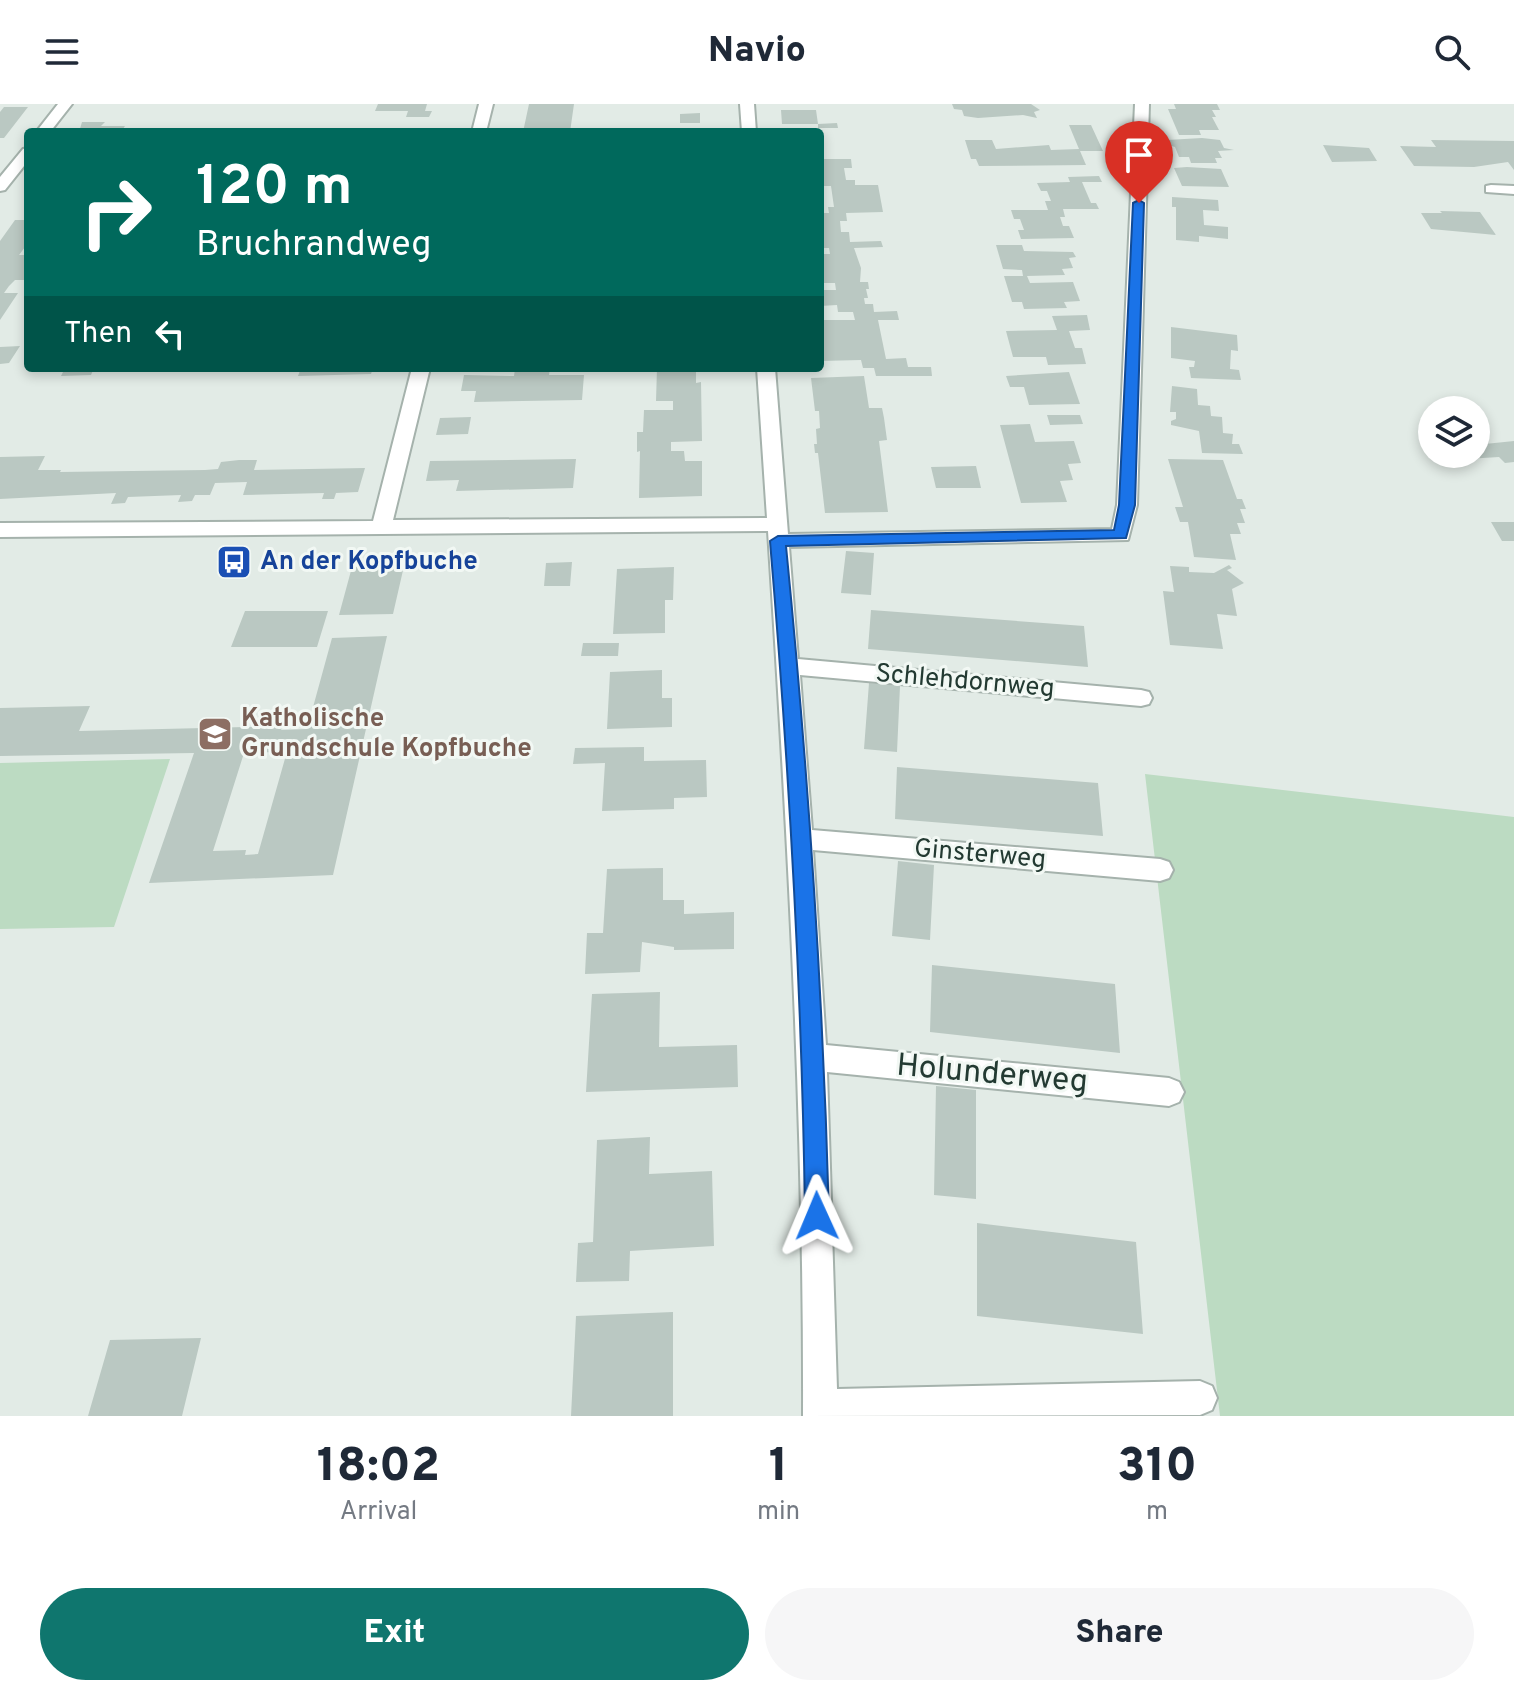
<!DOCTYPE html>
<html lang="en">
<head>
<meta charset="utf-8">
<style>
	:root { --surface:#fff; --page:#f6f6f7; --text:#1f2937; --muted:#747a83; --accent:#0f766e }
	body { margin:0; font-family:Overpass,sans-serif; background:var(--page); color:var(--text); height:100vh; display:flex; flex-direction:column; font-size:30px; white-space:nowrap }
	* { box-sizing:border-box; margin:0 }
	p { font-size:26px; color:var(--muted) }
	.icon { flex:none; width:44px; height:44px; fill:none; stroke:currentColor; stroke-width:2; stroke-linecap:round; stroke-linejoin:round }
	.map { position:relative; height:1312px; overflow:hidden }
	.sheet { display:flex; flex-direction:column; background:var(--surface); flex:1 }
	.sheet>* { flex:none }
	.banner { position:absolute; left:24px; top:24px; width:800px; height:244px; border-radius:8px; box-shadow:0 4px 12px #0003; background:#00695c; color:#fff; overflow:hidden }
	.fabs { position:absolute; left:1418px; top:292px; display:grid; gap:16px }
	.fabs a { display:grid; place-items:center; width:72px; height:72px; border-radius:50%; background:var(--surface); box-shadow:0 4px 12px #0003; font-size:40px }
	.pin { position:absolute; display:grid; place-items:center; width:68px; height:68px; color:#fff; margin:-82px -34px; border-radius:50% 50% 50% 0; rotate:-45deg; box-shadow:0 0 8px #0007 }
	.pin .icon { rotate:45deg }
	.me { position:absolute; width:88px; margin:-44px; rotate:359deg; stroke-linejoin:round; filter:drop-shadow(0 0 6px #0008) }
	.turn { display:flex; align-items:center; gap:28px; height:168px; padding:0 40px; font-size:36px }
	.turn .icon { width:104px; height:104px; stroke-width:2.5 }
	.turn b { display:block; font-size:56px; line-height:68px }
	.then { display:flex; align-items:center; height:76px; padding:0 40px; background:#0003; gap:16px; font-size:30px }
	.eta { display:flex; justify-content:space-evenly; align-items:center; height:136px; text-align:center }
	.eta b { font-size:48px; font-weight:800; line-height:56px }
	.button { display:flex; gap:16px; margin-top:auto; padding:16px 40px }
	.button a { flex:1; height:92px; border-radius:48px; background:var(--accent); color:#fff; font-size:32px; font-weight:800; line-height:92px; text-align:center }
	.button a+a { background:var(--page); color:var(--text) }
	header { display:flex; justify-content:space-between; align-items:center; height:104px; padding:0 40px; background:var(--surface); font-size:36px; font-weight:800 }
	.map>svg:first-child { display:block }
	.green { fill:#bcdbc2 }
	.building { fill:#bac8c2; fill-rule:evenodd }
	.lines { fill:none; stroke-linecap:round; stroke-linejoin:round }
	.minor-casing { stroke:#a5b2ac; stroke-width:4 }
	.minor { fill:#fff; fill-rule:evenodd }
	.route { fill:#1a73e8; stroke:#114b97; stroke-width:2 }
	.labels { text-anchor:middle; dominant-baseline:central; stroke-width:6; stroke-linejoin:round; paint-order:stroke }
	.transit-label { font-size:26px; font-weight:bold; fill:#164399; stroke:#f2f8f4; text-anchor:start }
	.street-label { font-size:26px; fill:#233a32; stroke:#f2f8f4 }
	.education-label { font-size:26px; font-weight:bold; fill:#785e54; stroke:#f2f8f4; text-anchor:start }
	.near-street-label { font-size:32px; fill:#233a32; stroke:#f2f8f4 }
</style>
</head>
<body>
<header><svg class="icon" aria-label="menu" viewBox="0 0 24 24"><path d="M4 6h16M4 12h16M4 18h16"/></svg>Navio<svg class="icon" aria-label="search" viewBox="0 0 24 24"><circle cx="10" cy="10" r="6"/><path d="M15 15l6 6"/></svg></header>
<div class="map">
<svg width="1514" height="1312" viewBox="0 0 1514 1312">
	<rect width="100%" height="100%" fill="#e2ebe6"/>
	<path class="green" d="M170,655L114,823L0,825V659Z
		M1145,670L1514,713V1312H1220Z"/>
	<path class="building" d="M378,0H427L425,7H432L429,13H406L408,7H375Z
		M529,0H574L570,28H523Z
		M952,0H1031L1040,6L1034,8L1037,14L1023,11L978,14L964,12L962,6L954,5Z
		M1174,0H1217L1220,6H1212L1216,13H1212L1219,26H1199L1201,31H1179L1168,5H1176Z
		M4,3H28L4,34H0V8Z
		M781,6H816L818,20L837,19L838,24H818V20H782Z
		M700,9V19H680V10Z
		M82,18H105L101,22H125L121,28H79Z
		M1069,21H1091L1103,47H1080L1086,61L979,62L976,55H971L965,36H992L996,45L1049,41L1051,46L1079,45Z
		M1202,34L1220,36L1224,44L1234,46L1218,47L1222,54H1215L1217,59H1191L1189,53H1179L1175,43L1164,40L1169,39L1167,36Z
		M1431,36L1514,37V66L1508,58L1474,63L1414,62L1400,42L1436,43Z
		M1323,41L1369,44L1377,57L1332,58Z
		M820,47L823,55H851L852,64H844L846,76H855V81H878L883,108L846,109L847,117H840L841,128H849L850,138L881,137L883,143L854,144L861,164L860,178H868L869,185H866L868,194H864L865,200H873L874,208L897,207L899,216H878L886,255L906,254L908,263H931L932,272H876L874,264H863L861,256L820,257V216H855L853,208H838L837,201L820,202V186H836L835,179H820V150H830L829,144H820V109H829L828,103H834L831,82H820Z
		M1187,63L1221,65L1229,83L1182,82L1174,64Z
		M1099,72L1102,78H1082L1091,99H1096L1099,105H1063L1065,113H1060L1063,122H1069L1074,134L1021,135L1018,126H1024L1020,115H1014L1011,106H1048L1045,97H1051L1047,87H1041L1037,79L1070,78L1068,73Z
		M1172,93L1218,96L1219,107L1203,106L1204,121L1228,123V135L1199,132V138L1176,136V103H1172Z
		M1440,107L1480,108L1496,131L1431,125L1421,109H1442Z
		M15,116H28V139L19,151H28V176H15L9,182L4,189H18L0,216V137Z
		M996,141H1022L1024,147L1073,148L1076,153L1069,154L1073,164L1062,165L1065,171L1027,172L1030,179L1073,178L1080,197L1064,198L1067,204L1024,205L1022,198H1012L1004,172H1023L1022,166L1003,165Z
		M1087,211L1090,226L1069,227L1075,244H1082L1086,260L1048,261L1046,253H1013L1006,227L1057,226L1052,212Z
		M1171,223L1237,231L1238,247L1231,246L1230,265L1239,266L1241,276L1191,274L1189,263H1194L1195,257L1171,254Z
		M20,242L9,259L0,260V243Z
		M65,264H94L91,271L61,272Z
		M301,264H373L371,270L298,272Z
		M543,264H550L549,271H584L582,296L474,298L476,287H461L464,271L514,272L515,265Z
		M657,264H696V279L701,278L702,337L671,338V347H684L685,357H702V392L639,394L640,347L637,348V328H643L644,306H673V297H656Z
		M1069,268L1080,300L1029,301L1024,283H1010L1006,272Z
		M864,272L869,304H882L884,314L887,336L879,337L888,408L825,409L818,349H815L814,340H817L816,325L820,324L819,307H815L811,274Z
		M1172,282L1197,285L1198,301L1210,302L1211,312L1222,313L1223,329L1233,330L1232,340H1239L1243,350L1202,349L1199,327L1171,321V317L1176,315V308H1170Z
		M1047,311H1080L1083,320L1050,321Z
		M471,313L468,330L436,331L440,314Z
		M1030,320L1035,338L1074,337L1081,359L1068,360L1073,376L1060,377L1067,398L1021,399L1000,321Z
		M1476,329L1485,340L1514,337V358L1505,359L1499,353L1450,356L1445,350H1476Z
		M45,352L38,366H61L60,368L205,366L218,365L221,358L239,356H257L254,366L365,364L358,388L336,389L334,395H322L324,389L243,391L247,378L215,379L210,391H195L192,397L178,398L181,391L128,393L125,399L111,400L116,389L0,395V353Z
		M576,355L573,384L456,387L459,376L426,377L430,357Z
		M1168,355L1223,356L1237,395H1242L1246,405H1240L1245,419H1237L1241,430H1230L1236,456L1194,453L1188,418H1180L1175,403H1183Z
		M976,362L981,384H936L931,363Z
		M1491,418H1514V437H1502Z
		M846,447L874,449L871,491L841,489Z
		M572,458L570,482H544L546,459Z
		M1229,461L1232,464L1227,466L1244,479L1232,485L1237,512L1217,510L1223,545L1170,541L1163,487L1174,488L1170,462L1189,463V468L1214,469Z
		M404,462L393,510L339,511L352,463Z
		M674,463L673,496H665V529L613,530L617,465Z
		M871,506L1084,522L1088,563L868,545Z
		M245,507H328L317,543H231Z
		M387,532L333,771L149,779L194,649L0,652V604L90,602L79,627L283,622L281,626L307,625L332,534ZM276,644H288L258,750L245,751L246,746L213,747L244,649L275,648Z
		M583,539H619L618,552H581Z
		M662,566V594H672V623L607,625L610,568Z
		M869,579L900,582L897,648L864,645Z
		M644,643V657L706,656L707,693L674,694V705L602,707L605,659L573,660L575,644Z
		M897,663L1098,679L1103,732L895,715Z
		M898,757L934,761L930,836L892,832Z
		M663,764V796H684V810L734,808V845L674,846V843L642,838L640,868L585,870L587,829H603L607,765Z
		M932,861L1115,880L1120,949L930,928Z
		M660,888L659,943L737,941L738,983L586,988L592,890Z
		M936,982L976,986V1095L934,1091Z
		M650,1033L649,1070L712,1067L714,1142L630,1147L629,1177L576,1178L578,1139L593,1138L597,1036Z
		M977,1119L1136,1138L1143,1230L977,1212Z
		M673,1208V1312H571L576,1212Z
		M201,1234L182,1312H88L110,1236Z"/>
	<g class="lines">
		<g class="minor-casing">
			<path id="minor" d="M58,0H72L50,28H36Z
				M479,0H493L486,28H472Z
				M740,0H754L756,28H742Z
				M1135,0H1149L1137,401L1128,436L789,443L798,555L1141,586L1149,588L1152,594L1149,600L1141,602L800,571L812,726L1160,755L1169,758L1173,766L1169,774L1160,777L813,746L826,941L1169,974L1179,978L1184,988L1179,998L1169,1002L827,968L837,1285L1200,1277L1212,1282L1217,1294L1212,1306L1200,1311L803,1312C804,1016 787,721 768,427L0,433V419L373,417L412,264H430L393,416L767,414L757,264H775L788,430L1112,425L1117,401Z
				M28,44V57L5,86L0,87V73L23,45Z
				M1491,81L1514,82V90L1486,88V82Z"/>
		</g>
		<use href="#minor" class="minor"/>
	</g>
	<path class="route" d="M1139,96L1144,99L1135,401L1126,434L786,442C808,665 823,889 829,1112L825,1121L817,1124L809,1121L805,1112C802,887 789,662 770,437L778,432L1114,426L1119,401L1133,99Z"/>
	<defs>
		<g id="bus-square" transform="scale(1.8)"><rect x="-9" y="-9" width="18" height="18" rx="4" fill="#1a4fb4" stroke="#f2f8f4"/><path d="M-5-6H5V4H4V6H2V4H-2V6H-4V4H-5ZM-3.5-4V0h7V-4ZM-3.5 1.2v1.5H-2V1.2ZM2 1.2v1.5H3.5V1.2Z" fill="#fff"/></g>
		<g id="school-square" transform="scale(1.8)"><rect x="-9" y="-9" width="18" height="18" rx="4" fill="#8d6e63" stroke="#f2f8f4"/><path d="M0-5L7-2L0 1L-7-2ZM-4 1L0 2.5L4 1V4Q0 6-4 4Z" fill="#fff"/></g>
	</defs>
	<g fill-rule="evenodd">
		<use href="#bus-square" x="234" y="458"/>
		<use href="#school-square" x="215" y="630"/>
	</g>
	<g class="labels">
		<g class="transit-label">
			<text x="260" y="458">An der Kopfbuche</text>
		</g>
		<g class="street-label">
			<text transform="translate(965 578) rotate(5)">Schlehdornweg</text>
			<text transform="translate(980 751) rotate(5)">Ginsterweg</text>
		</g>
		<g class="education-label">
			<text x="241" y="615">Katholische<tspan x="241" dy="30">Grundschule Kopfbuche</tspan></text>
		</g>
		<g class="near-street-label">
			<text transform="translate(992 971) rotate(5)">Holunderweg</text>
		</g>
	</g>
</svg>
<div class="fabs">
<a><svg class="icon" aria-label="layers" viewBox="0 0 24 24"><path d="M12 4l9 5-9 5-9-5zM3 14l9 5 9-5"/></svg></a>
</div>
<div class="pin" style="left:1139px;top:99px;background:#d93025"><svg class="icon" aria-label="arrive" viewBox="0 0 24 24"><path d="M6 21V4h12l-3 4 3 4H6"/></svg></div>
<svg class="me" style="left:817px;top:1112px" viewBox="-20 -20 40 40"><path d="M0-17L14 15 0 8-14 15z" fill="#1a73e8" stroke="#fff" stroke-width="4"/></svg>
<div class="banner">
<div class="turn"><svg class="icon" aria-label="right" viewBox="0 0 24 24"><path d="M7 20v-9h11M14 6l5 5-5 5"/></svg><div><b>120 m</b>Bruchrandweg</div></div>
<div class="then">Then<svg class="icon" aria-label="left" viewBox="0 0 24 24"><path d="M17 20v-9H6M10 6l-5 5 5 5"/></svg></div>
</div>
</div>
<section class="sheet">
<div class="eta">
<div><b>18:02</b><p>Arrival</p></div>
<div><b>1</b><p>min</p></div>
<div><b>310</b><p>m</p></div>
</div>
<div class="button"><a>Exit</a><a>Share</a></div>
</section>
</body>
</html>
